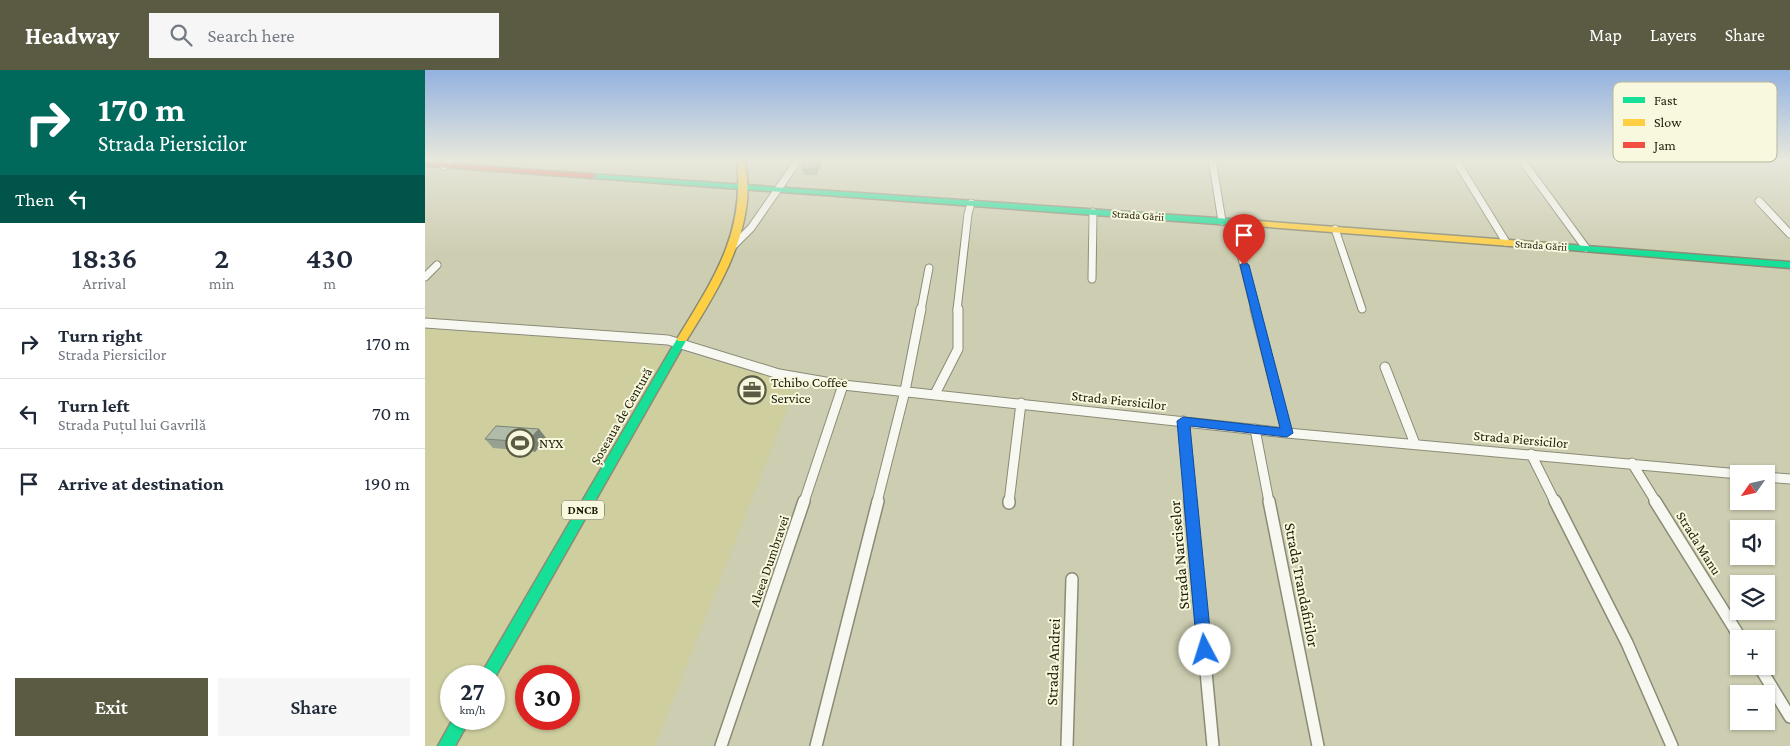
<!DOCTYPE html>
<html lang="en">
<head>
<meta charset="utf-8">
<style>
	:root { --surface:#fff; --page:#f6f6f7; --text:#1f2937; --muted:#747a83; --line:#e0e1e3; --accent:#5b5b43 }
	body { margin:0; font-family:"Crimson Pro",serif; background:var(--page); color:var(--text); height:100vh; display:flex; flex-direction:column; font-size:19px; white-space:nowrap }
	* { box-sizing:border-box; margin:0 }
	p { font-size:16px; color:var(--muted) }
	.icon { flex:none; width:28px; height:28px; fill:none; stroke:currentColor; stroke-width:2; stroke-linecap:round; stroke-linejoin:round }
	.map { position:relative; flex:1; overflow:hidden }
	.details { display:flex; flex-direction:column; background:var(--surface); width:425px }
	.details>* { flex:none }
	.banner { background:#00695c; color:#fff; overflow:hidden }
	.needle { width:32px; rotate:236deg }
	.fabs { position:absolute; left:1305px; top:395px; display:grid; gap:10px }
	.fabs a { display:grid; place-items:center; width:45px; height:45px; border-radius:0px; background:var(--surface); box-shadow:0 1px 4px #0004; font-size:25px }
	.speed { position:absolute; left:15px; top:595px; display:flex; gap:10px; font-size:25px; font-weight:700; text-align:center }
	.speed>* { display:grid; place-content:center; width:65px; height:65px; border-radius:50%; background:var(--surface); box-shadow:0 1px 4px #0004; line-height:1 }
	.speed small { font-size:12px; font-weight:400 }
	.speed .limit { border:8px solid #d22; background:#fff; color:#111 }
	.pin { position:absolute; display:grid; place-items:center; width:42px; height:42px; color:#fff; margin:-51px -21px; border-radius:50% 50% 50% 0; rotate:-45deg; box-shadow:0 0 5px #0007 }
	.pin .icon { rotate:45deg }
	.me { position:absolute; width:55px; margin:-28px; rotate:355deg; stroke-linejoin:round; filter:drop-shadow(0 0 4px #0008) }
	.turn { display:flex; align-items:center; gap:18px; height:105px; padding:0 15px; font-size:22px }
	.turn .icon { width:65px; height:65px; stroke-width:2.5 }
	.turn b { display:block; font-size:35px; line-height:42px }
	.then { display:flex; align-items:center; height:48px; padding:0 15px; background:#0003; gap:10px; font-size:19px }
	.eta { display:flex; justify-content:space-evenly; align-items:center; height:85px; text-align:center }
	.eta b { font-size:30px; font-weight:600; line-height:35px }
	.action { display:flex; gap:10px; margin-top:auto; padding:10px 15px }
	.action a { flex:1; height:58px; border-radius:0px; background:var(--accent); color:#fff; font-size:20px; font-weight:600; line-height:58px; text-align:center }
	.action a+a { background:var(--page); color:var(--text) }
	ul { padding:0; list-style:none }
	li { display:flex; align-items:center; gap:15px; height:70px; padding:0 15px; border-top:1px solid var(--line) }
	li div { flex:1 }
	li b { display:block; font-size:19px }
	li em { font-style:normal }
	header { display:flex; align-items:center; gap:30px; box-sizing:border-box; height:70px; padding:0 25px; background:var(--accent); color:#fff }
	header strong { font-size:24px }
	nav { display:flex; gap:28px; margin-inline-start:auto; font-size:18px }
	.search { width:350px; height:45px; background:var(--page); display:flex; align-items:center; gap:12px; box-sizing:border-box; padding:0 18px; border-radius:0px; color:var(--muted); font-size:19px }
	main { display:flex; flex:1; min-height:0 }
	.map>svg:first-child { display:block }
	.built { fill:#cece9f; fill-rule:evenodd }
	.lines { fill:none; stroke-linecap:round; stroke-linejoin:round }
	.street-far2-casing { stroke:#8b8b75; stroke-width:9 }
	.street-far1-casing { stroke:#8b8b75; stroke-width:11 }
	.street-casing { stroke:#8b8b75; stroke-width:14 }
	.fast-casing { stroke:#8b8b75; stroke-width:3 }
	.slow-casing { stroke:#8b8b75; stroke-width:3 }
	.jam-casing { stroke:#8b8b75; stroke-width:3 }
	.street-far2 { stroke:#f8f8f3; stroke-width:7 }
	.street-far1 { stroke:#f8f8f3; stroke-width:9 }
	.street { stroke:#f8f8f3; stroke-width:11 }
	.fast { fill:#16e098; fill-rule:evenodd }
	.slow { fill:#ffcf43; fill-rule:evenodd }
	.jam { fill:#f24e42; fill-rule:evenodd }
	.wall { fill:#97a192 }
	.shaded-wall { fill:#7b8377 }
	.building { fill:#b0bbaa; stroke:#7b8377 }
	.route { fill:#1a73e8; stroke:#114b97 }
	.labels { text-anchor:middle; dominant-baseline:central; stroke-width:4; stroke-linejoin:round; paint-order:stroke }
	.far-street-label { font-size:11px; fill:#1e1d08; stroke:#f8f8de }
	.shield { fill:#f8f8de; stroke:#5f5f48; stroke-width:1 }
	.shield-label { font-size:12px; font-weight:bold; fill:#1e1d08 }
	.poi-label { font-size:14px; fill:#1e1d08; stroke:#f8f8de; text-anchor:start }
	.street-label { font-size:14px; fill:#1e1d08; stroke:#f8f8de }
	.near-street-label { font-size:16px; fill:#1e1d08; stroke:#f8f8de }
	.key { fill:#f8f8de; stroke:#b7b69e; stroke-width:1 }
	.key-label { font-size:14px; fill:#1e1d08 }
</style>
</head>
<body>
<header>
<strong>Headway</strong>
<div class="search"><svg class="icon" aria-label="search" viewBox="0 0 24 24"><circle cx="10" cy="10" r="6"/><path d="M15 15l6 6"/></svg>Search here</div>
<nav><a>Map</a><a>Layers</a><a>Share</a></nav>
</header>
<main>
<section class="details">
<div class="banner">
<div class="turn"><svg class="icon" aria-label="right" viewBox="0 0 24 24"><path d="M7 20v-9h11M14 6l5 5-5 5"/></svg><div><b>170 m</b>Strada Piersicilor</div></div>
<div class="then">Then<svg class="icon" aria-label="left" viewBox="0 0 24 24"><path d="M17 20v-9H6M10 6l-5 5 5 5"/></svg></div>
</div>
<div class="eta">
<div><b>18:36</b><p>Arrival</p></div>
<div><b>2</b><p>min</p></div>
<div><b>430</b><p>m</p></div>
</div>
<ul>
<li><svg class="icon" aria-label="right" viewBox="0 0 24 24"><path d="M7 20v-9h11M14 6l5 5-5 5"/></svg><div><b>Turn right</b><p>Strada Piersicilor</p></div><em>170 m</em></li>
<li><svg class="icon" aria-label="left" viewBox="0 0 24 24"><path d="M17 20v-9H6M10 6l-5 5 5 5"/></svg><div><b>Turn left</b><p>Strada Puțul lui Gavrilă</p></div><em>70 m</em></li>
<li><svg class="icon" aria-label="arrive" viewBox="0 0 24 24"><path d="M6 21V4h12l-3 4 3 4H6"/></svg><div><b>Arrive at destination</b></div><em>190 m</em></li>
</ul>
<div class="action"><a>Exit</a><a>Share</a></div>
</section>
<div class="map">
<svg width="1365" height="676" viewBox="0 0 1365 676">
	<rect width="100%" height="100%" fill="#cdcdb1"/>
	<path class="built" d="M0,259L193,272L238,277L372,314L230,676H0ZM26,606H69V649H26ZM101,606H144V649H101Z"/>
	<g class="lines">
		<g class="street-far2-casing">
			<path id="street-far2" d="M787,89L797,151
				M1030,89L1081,172
				M1096,89L1161,178
				M19,96L27,89
				M1334,131L1365,164
				M808,152L830,240
				M910,159L937,239
				M308,176L326,158L374,89
				M0,207L12,195
				M667,209L668,142
				M496,240L504,198
				M532,240L543,144L546,133"/>
		</g>
		<g class="street-far1-casing">
			<path id="street-far1" d="M830,239L862,363
				M0,253L243,270L354,304L418,315L862,363L1314,404
				M960,297L990,374
				M510,324L533,279V239
				M758,351L765,432
				M830,359L844,432
				M1106,384L1130,432
				M1207,393L1231,432
				M1341,407L1365,409
				M379,432L418,315
				M452,432L480,321L496,239
				M584,432L596,333"/>
		</g>
		<g class="street-casing">
			<path id="street" d="M765,431L788,676
				M844,431L893,676
				M1130,431L1202,573L1247,676
				M1230,431L1316,569
				M584,433V431
				M1334,596L1365,647
				M296,676L379,431
				M391,676L453,431
				M642,676L647,509"/>
		</g>
		<g class="fast-casing">
			<path id="fast" d="M164,104L820,150L824,153L820,156L167,108H164Z
				M1136,174L1365,192V198L1133,179L1132,177Z
				M257,266L262,269L69,609V606H55L252,269Z
				M28,649H45L30,676H13Z"/>
		</g>
		<g class="slow-casing">
			<path id="slow" d="M312,89H320C322,106 324,122 321,139C314,187 286,231 261,271H253L252,269C289,208 320,164 312,89Z
				M820,150L1136,174L1140,177L1136,180L817,155V151Z"/>
		</g>
		<g class="jam-casing">
			<path id="jam" d="M0,92L167,104L171,106L167,108L0,96Z"/>
		</g>
		<use href="#street-far2" class="street-far2"/>
		<use href="#street-far1" class="street-far1"/>
		<use href="#street" class="street"/>
		<use href="#fast" class="fast"/>
		<use href="#slow" class="slow"/>
		<use href="#jam" class="jam"/>
	</g>
	<path class="wall" d="M382,89H396L397,92L391,105H379L377,99Z
		M114,359L121,368L110,382L68,378L60,369Z"/>
	<path class="shaded-wall" d="M394,89H396L397,92L391,105L390,99Z
		M114,359L121,368L110,382L102,372Z"/>
	<path class="building" d="M382,89H394L390,99H377Z
		M71,356L114,359L102,372L60,369Z"/>
	<linearGradient id="sky" x2="0" y2="1"><stop stop-color="#93b2e0"/><stop offset="0.49" stop-color="#e8e8dc"/><stop offset="1" stop-color="#e8e8dc" stop-opacity="0"/></linearGradient>
	<rect width="1365" height="183" fill="url(#sky)"/>
	<path class="route" d="M819,192L824,195L868,363L862,367L765,356L787,580L785,586L780,588L774,586L772,580L752,351L758,347L855,358L815,195Z"/>
	<defs>
		<g id="office-ring" transform="scale(1.4375)"><circle r="9.5" fill="#f8f8de" stroke="#5b5b43" stroke-width="1.5"/><path d="M-6-3h4V-5.5h4V-3h4V5H-6ZM-1-4.5V-3h2v-1.5ZM-6 0V1H6V0Z" fill="#5b5b43"/></g>
		<g id="stadium-ring" transform="scale(1.4375)"><circle r="9.5" fill="#f8f8de" stroke="#5b5b43" stroke-width="1.5"/><path d="M0-5a6.5 5 0 1 0 0 10a6.5 5 0 1 0 0-10ZM-3.5-1.8h7v3.6h-7Z" fill="#5b5b43"/></g>
	</defs>
	<g fill-rule="evenodd">
		<use href="#office-ring" x="327" y="320"/>
		<use href="#stadium-ring" x="95" y="373"/>
	</g>
	<g class="labels">
		<g class="far-street-label">
			<text transform="translate(713 145) rotate(4)">Strada Gării</text>
			<text transform="translate(1116 175) rotate(4)">Strada Gării</text>
		</g>
		<rect class="shield" x="137" y="430.5" width="42" height="19" rx="4"/>
		<g class="shield-label">
			<text x="158" y="440">DNCB</text>
		</g>
		<g class="poi-label">
			<text x="346" y="312">Tchibo Coffee<tspan x="346" dy="16">Service</tspan></text>
			<text x="114" y="373">NYX</text>
		</g>
		<g class="street-label">
			<text transform="translate(694 330) rotate(6)">Strada Piersicilor</text>
			<text transform="translate(196 346) rotate(-60)">Șoseaua de Centură</text>
			<text transform="translate(1096 369) rotate(5)">Strada Piersicilor</text>
			<text transform="translate(1274 473) rotate(58)">Strada Manu</text>
			<text transform="translate(344 491) rotate(-71)">Aleea Dumbravei</text>
		</g>
		<g class="near-street-label">
			<text transform="translate(754 485) rotate(-95)">Strada Narciselor</text>
			<text transform="translate(877 515) rotate(79)">Strada Trandafirilor</text>
			<text transform="translate(628 592) rotate(-88)">Strada Andrei</text>
		</g>
	</g>
	<rect x="1188" y="12" width="164" height="80" rx="8" class="key"/>
	<rect x="1198" y="27" width="22" height="6" fill="#16e098"/>
	<rect x="1198" y="49" width="22" height="7" fill="#ffcf43"/>
	<rect x="1198" y="72" width="22" height="6" fill="#f24e42"/>
	<g class="key-label">
		<text x="1229" y="35">Fast</text>
		<text x="1229" y="57">Slow</text>
		<text x="1229" y="80">Jam</text>
	</g>
</svg>
<div class="fabs">
<a><svg class="needle" viewBox="-14 -14 28 28"><path d="M0-13l5 13h-10z" fill="#e53935"/><path d="M0 13l5-13h-10z" fill="#747a83"/></svg></a>
<a><svg class="icon" aria-label="sound" viewBox="0 0 24 24"><path d="M4 9h4l5-4v14l-5-4H4zM17 9q2 3 0 6"/></svg></a>
<a><svg class="icon" aria-label="layers" viewBox="0 0 24 24"><path d="M12 4l9 5-9 5-9-5zM3 14l9 5 9-5"/></svg></a>
<a>+</a>
<a>−</a>
</div>
<div class="speed"><div>27<small>km/h</small></div><div class="limit">30</div></div>
<div class="pin" style="left:819px;top:195px;background:#d93025"><svg class="icon" aria-label="arrive" viewBox="0 0 24 24"><path d="M6 21V4h12l-3 4 3 4H6"/></svg></div>
<svg class="me" style="left:780px;top:580px" viewBox="-20 -20 40 40"><circle r="19" fill="#fff"/><path d="M0-13L10 11 0 6-10 11z" fill="#1a73e8"/></svg>
</div>
</main>
</body>
</html>
